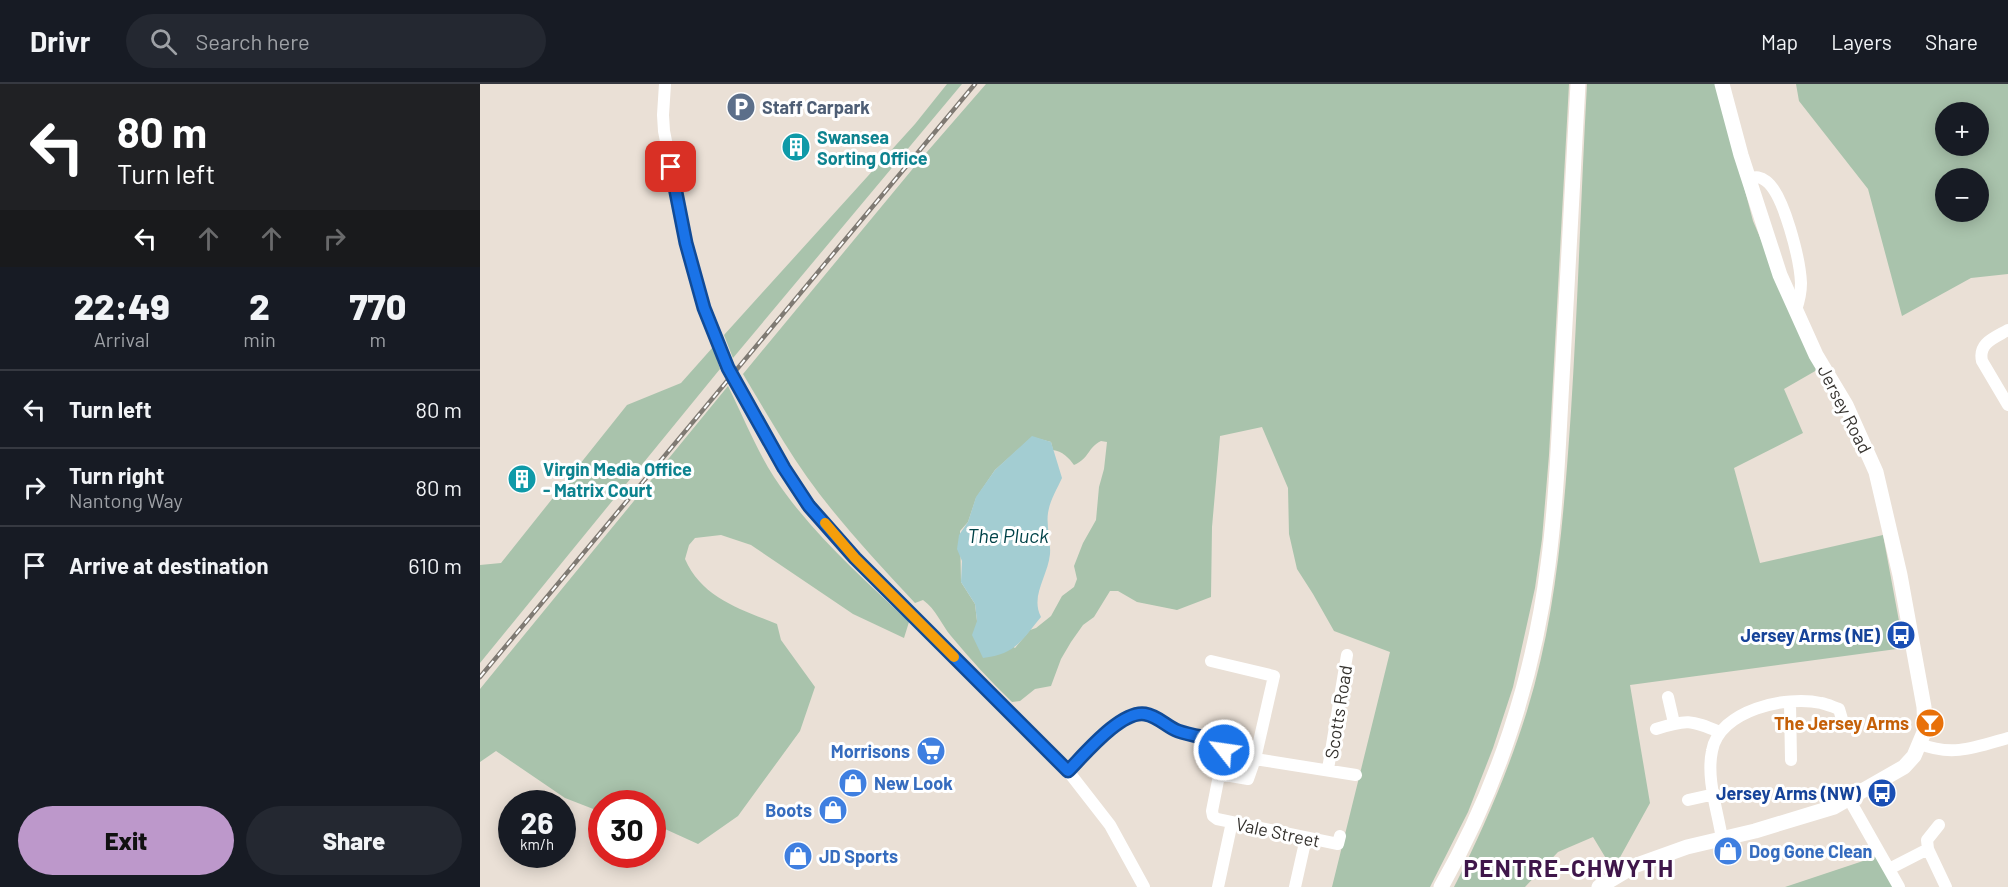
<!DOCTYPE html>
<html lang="en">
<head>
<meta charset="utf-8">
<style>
	:root { --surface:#171b24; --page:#242831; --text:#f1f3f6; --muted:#9ea1a6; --line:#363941; --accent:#bd98cb }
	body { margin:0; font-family:Barlow,sans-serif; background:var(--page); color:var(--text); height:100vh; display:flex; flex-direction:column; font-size:22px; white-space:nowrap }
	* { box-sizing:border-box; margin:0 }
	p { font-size:20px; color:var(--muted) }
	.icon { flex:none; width:33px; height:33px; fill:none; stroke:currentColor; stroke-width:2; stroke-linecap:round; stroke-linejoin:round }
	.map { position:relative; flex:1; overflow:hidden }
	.side { display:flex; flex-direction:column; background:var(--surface); width:480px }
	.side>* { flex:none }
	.hud { background:#202124; color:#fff; overflow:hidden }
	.tools { position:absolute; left:1455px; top:18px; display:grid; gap:12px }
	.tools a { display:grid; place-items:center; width:54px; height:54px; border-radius:50%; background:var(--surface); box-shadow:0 3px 15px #0003; font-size:30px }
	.speed { position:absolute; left:18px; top:706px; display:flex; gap:12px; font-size:30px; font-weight:700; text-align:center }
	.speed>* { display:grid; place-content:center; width:78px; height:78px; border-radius:50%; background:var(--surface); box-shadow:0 3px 15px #0003; line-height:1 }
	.speed small { font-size:15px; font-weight:400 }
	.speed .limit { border:9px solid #d22; background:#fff; color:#111 }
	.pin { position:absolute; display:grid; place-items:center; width:51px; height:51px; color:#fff; margin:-26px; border-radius:12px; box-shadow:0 3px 9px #0006 }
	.me { position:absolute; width:66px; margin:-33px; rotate:300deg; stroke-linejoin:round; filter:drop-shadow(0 0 4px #0008) }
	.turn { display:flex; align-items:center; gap:21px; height:126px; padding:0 18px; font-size:27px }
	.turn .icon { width:78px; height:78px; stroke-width:2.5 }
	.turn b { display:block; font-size:42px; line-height:51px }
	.lanes { display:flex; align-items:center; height:57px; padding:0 18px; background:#0003; justify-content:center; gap:30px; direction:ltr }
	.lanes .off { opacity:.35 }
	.eta { display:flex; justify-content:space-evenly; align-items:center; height:102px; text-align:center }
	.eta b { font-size:36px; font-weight:800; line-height:42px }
	.action { display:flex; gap:12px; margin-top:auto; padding:12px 18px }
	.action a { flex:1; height:69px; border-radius:36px; background:var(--accent); color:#111; font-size:24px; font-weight:800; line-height:69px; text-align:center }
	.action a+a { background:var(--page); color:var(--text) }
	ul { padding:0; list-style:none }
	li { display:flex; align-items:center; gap:18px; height:78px; padding:0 18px; border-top:2px solid var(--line) }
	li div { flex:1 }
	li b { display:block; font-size:22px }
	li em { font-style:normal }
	header { display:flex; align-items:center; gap:36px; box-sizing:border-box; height:84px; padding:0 30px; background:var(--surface); border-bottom:2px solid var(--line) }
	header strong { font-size:28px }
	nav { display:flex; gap:33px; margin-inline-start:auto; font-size:21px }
	.search { width:420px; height:54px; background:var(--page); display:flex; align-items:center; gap:15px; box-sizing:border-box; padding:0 21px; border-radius:33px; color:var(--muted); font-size:22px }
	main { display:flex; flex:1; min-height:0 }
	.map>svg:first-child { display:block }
	.green { fill:#a9c3ac; fill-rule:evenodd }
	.water { fill:#a3cdd2 }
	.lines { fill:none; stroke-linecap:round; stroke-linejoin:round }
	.minor { stroke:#fff; stroke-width:12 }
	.major { stroke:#fff; stroke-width:15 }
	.rail-casing { stroke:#7f7a73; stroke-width:4.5 }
	.rail { stroke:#fff; stroke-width:2; stroke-dasharray:7; stroke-linecap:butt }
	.route-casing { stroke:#114b97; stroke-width:15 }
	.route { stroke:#1a73e8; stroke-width:10 }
	.slow { stroke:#f59e0b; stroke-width:10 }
	.labels { text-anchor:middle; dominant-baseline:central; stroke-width:6; stroke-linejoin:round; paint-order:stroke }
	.service-label { font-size:18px; font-weight:bold; fill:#4e5e75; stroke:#fff; text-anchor:start }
	.culture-label { font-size:18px; font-weight:bold; fill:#0d838f; stroke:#fff; text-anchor:start }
	.street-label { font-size:18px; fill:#35322e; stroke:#fff }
	.transit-label { font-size:18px; font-weight:bold; fill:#164399; stroke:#fff; text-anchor:end }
	.food-label { font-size:18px; font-weight:bold; fill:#c56008; stroke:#fff; text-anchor:end }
	.shop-label { font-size:18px; font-weight:bold; fill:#366cbe; stroke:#fff; text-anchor:start }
	.water-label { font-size:20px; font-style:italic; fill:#004248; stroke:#fff }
	.district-label { font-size:24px; font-weight:bold; letter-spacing:1.5px; fill:#3f164a; stroke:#fff }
</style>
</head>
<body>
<header>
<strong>Drivr</strong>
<div class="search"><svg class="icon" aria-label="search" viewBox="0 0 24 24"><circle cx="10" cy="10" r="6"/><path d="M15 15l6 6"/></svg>Search here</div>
<nav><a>Map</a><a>Layers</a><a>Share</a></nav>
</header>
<main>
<section class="side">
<div class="hud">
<div class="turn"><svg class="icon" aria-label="left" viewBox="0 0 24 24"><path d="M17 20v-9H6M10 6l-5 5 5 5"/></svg><div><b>80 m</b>Turn left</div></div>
<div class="lanes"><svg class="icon" aria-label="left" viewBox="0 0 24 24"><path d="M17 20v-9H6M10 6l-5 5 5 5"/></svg><svg class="icon off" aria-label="ahead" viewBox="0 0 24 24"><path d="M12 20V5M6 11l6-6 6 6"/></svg><svg class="icon off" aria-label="ahead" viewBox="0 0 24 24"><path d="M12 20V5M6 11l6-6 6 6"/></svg><svg class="icon off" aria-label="right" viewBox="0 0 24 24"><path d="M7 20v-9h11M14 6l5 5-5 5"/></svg></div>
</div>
<div class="eta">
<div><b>22:49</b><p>Arrival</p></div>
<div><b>2</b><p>min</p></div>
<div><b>770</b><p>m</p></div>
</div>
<ul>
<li><svg class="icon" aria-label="left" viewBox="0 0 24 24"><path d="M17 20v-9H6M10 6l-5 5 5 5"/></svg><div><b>Turn left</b></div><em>80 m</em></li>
<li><svg class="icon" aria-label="right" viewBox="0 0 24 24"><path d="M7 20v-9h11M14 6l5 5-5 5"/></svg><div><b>Turn right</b><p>Nantong Way</p></div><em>80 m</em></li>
<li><svg class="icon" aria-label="arrive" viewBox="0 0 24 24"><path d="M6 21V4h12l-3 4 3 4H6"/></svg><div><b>Arrive at destination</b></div><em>610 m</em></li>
</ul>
<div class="action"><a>Exit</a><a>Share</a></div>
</section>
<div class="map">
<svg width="1528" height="803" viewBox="0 0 1528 803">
	<rect width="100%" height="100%" fill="#eae0d6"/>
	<path class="green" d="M467,0H482L253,274L244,251L435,40Z
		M506,0H1089L1069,371L1062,455L1055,504L1033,603L1013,664L988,728L950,803H852L910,568L854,547L833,510L817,485L809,450L808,404L782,343L740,352L732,443L731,513L697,526L657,518L638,507H630L614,533L603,541L591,558L581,575L571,602L555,605L540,617L532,618C510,597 490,575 471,552C461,540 456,525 443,516L435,519C398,479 359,438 327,393C304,360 284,325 263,290L440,76ZM552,353L571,358L573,366C582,367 589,374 594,381C610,374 607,364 621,357L627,358L624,385L619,403L616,436L603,459L594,482L597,495L594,503L582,512L571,532L556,544L550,546L535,564L497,537L495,520L481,498L480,447L488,438L496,414L515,386Z
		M1107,0H1237L1273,137L1337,286L1304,305L1323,349L1254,384L1280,479L1403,451L1424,564L1150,601L1170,719L1133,786L1113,753L1078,768L1045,803H974C1003,746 1028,688 1047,627C1077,530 1084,428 1091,327C1098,218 1101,109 1107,0Z
		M1316,0H1528V190L1491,194L1422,232L1388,105L1319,17ZM1466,28H1498V62H1466ZM1466,94H1498V128H1466Z
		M233,263L240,285L0,579V481L21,479L147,321L201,299Z
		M248,302C263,332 276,365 294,393C330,448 382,493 429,538L424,554L373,530L271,461L241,451L215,454L209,461L205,475C222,514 260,525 297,540L301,556L335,603L320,647L258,732L218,760L185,745L173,744L172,720H122L121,728L85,714L16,667L0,678V605Z
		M1397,772L1414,803H1305L1386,776Z"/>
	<path class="water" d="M552,352L571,358L582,394C577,405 570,416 568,429C566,442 571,457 570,470C568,492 550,512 561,533C541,557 536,570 503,574L492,551L497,537L495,520L481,498L482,477L477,465L479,451L488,438L496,413L515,386Z"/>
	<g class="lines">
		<path class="minor" d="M185,0L183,31L184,47L206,159L224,224L248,284L304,385L329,422L375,474L588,687L630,741L664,803
			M1268,94C1276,93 1280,92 1286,97C1304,110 1320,176 1321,199C1321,208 1319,217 1316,226
			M1528,246C1514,254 1498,259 1502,277L1528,321
			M731,577L794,592L775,675
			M1188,613L1194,639
			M1310,619L1311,676
			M1176,645C1207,635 1210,636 1240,648
			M1440,660C1473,673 1496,663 1528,654
			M848,685L867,571
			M588,687C604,671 641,627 665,630C678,632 687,643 698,647C712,652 726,653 739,657L743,660L744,666L732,727L733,732L737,735L858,760L860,752
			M739,690L768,695L775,675L876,691
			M1369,715L1419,803
			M1208,716L1235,710
			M1459,741L1447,756L1448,765L1466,803
			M1242,755C1238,728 1226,695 1232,667C1239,626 1307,611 1341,619C1347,620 1353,623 1359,625L1364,642
			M1409,785L1448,765
			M738,803L752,738
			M815,803L826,754"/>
		<path class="major" d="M961,803C1017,705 1054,593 1068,481C1077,414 1079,345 1083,277C1088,185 1093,92 1098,0
			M1119,803L1154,782L1207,763L1275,747L1354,723L1424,683L1434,672L1445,646L1444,623L1420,491L1396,388L1366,321L1336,271L1300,191L1261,71L1242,0"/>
		<g class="rail-casing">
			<path id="rail" d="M0,593L495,0"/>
		</g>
		<use href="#rail" class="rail"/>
	</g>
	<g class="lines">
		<g class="route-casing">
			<path id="route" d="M191,83L206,159L224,224L248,284L304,384L329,422L375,474L588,687C604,671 641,626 665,630C678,632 687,643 698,647C712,652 726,653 740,657L743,660L744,666"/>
		</g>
		<use href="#route" class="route"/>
		<path class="slow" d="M345,439L375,474L474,573"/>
	</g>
	<defs>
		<g id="parking-disc" transform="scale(1.5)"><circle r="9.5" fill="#5c6f8a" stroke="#fff"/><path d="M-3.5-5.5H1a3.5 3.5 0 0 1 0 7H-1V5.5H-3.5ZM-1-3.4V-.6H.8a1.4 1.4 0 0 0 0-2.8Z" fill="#fff"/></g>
		<g id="building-disc" transform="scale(1.5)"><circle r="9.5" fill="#0f9aa8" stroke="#fff"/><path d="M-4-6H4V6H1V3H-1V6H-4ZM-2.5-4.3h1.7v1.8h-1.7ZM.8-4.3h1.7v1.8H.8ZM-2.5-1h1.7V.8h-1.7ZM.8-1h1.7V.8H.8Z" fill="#fff"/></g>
		<g id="bus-disc" transform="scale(1.5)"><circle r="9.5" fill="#1a4fb4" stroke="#fff"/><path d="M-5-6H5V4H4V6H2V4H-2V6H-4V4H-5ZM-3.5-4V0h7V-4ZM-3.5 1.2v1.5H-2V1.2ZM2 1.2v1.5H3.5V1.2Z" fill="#fff"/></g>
		<g id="bar-disc" transform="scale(1.5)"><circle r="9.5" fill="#e8710a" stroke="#fff"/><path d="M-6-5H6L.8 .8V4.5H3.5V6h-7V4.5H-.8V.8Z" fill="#fff"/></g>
		<g id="supermarket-disc" transform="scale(1.5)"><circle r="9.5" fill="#3f7fe0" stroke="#fff"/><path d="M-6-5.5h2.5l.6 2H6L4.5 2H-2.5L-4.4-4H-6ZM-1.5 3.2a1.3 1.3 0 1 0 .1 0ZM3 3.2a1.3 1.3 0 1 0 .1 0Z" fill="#fff"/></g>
		<g id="shop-disc" transform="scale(1.5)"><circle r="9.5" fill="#3f7fe0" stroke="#fff"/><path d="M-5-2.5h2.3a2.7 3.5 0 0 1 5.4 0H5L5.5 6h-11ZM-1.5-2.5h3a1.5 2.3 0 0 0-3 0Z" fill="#fff"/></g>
	</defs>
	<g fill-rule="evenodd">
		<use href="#parking-disc" x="261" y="23"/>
		<use href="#building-disc" x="316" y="63"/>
		<use href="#building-disc" x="42" y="395"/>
		<use href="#bus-disc" x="1421" y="551"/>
		<use href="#bar-disc" x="1450" y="639"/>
		<use href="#supermarket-disc" x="451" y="667"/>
		<use href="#shop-disc" x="373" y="699"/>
		<use href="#bus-disc" x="1402" y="709"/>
		<use href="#shop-disc" x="353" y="726"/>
		<use href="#shop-disc" x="1248" y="767"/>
		<use href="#shop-disc" x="318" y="772"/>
	</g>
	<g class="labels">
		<g class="service-label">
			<text x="282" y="23">Staff Carpark</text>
		</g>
		<g class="culture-label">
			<text x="337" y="53">Swansea<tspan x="337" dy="21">Sorting Office</tspan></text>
			<text x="63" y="385">Virgin Media Office<tspan x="63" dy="21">- Matrix Court</tspan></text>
		</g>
		<g class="street-label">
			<text transform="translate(1365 325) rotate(63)">Jersey Road</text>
			<text transform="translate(858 628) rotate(-81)">Scotts Road</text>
			<text transform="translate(798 748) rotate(12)">Vale Street</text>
		</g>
		<g class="transit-label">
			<text x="1400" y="551">Jersey Arms (NE)</text>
			<text x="1381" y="709">Jersey Arms (NW)</text>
		</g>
		<g class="food-label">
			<text x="1429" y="639">The Jersey Arms</text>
		</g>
		<g class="shop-label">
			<text x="430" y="667" text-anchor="end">Morrisons</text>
			<text x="394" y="699">New Look</text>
			<text x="332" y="726" text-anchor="end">Boots</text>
			<text x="1269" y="767">Dog Gone Clean</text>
			<text x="339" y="772">JD Sports</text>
		</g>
		<g class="water-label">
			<text x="528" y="451">The Pluck</text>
		</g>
		<g class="district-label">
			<text x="1089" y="783">PENTRE-CHWYTH</text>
		</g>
	</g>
</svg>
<div class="tools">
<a>+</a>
<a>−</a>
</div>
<div class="speed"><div>26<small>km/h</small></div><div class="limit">30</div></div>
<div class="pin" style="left:191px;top:83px;background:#d93025"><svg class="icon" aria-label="arrive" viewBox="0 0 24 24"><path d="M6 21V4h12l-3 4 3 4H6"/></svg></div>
<svg class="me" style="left:744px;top:666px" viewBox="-20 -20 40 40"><circle r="17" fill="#1a73e8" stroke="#fff" stroke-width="3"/><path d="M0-11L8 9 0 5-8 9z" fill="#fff"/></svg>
</div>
</main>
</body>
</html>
